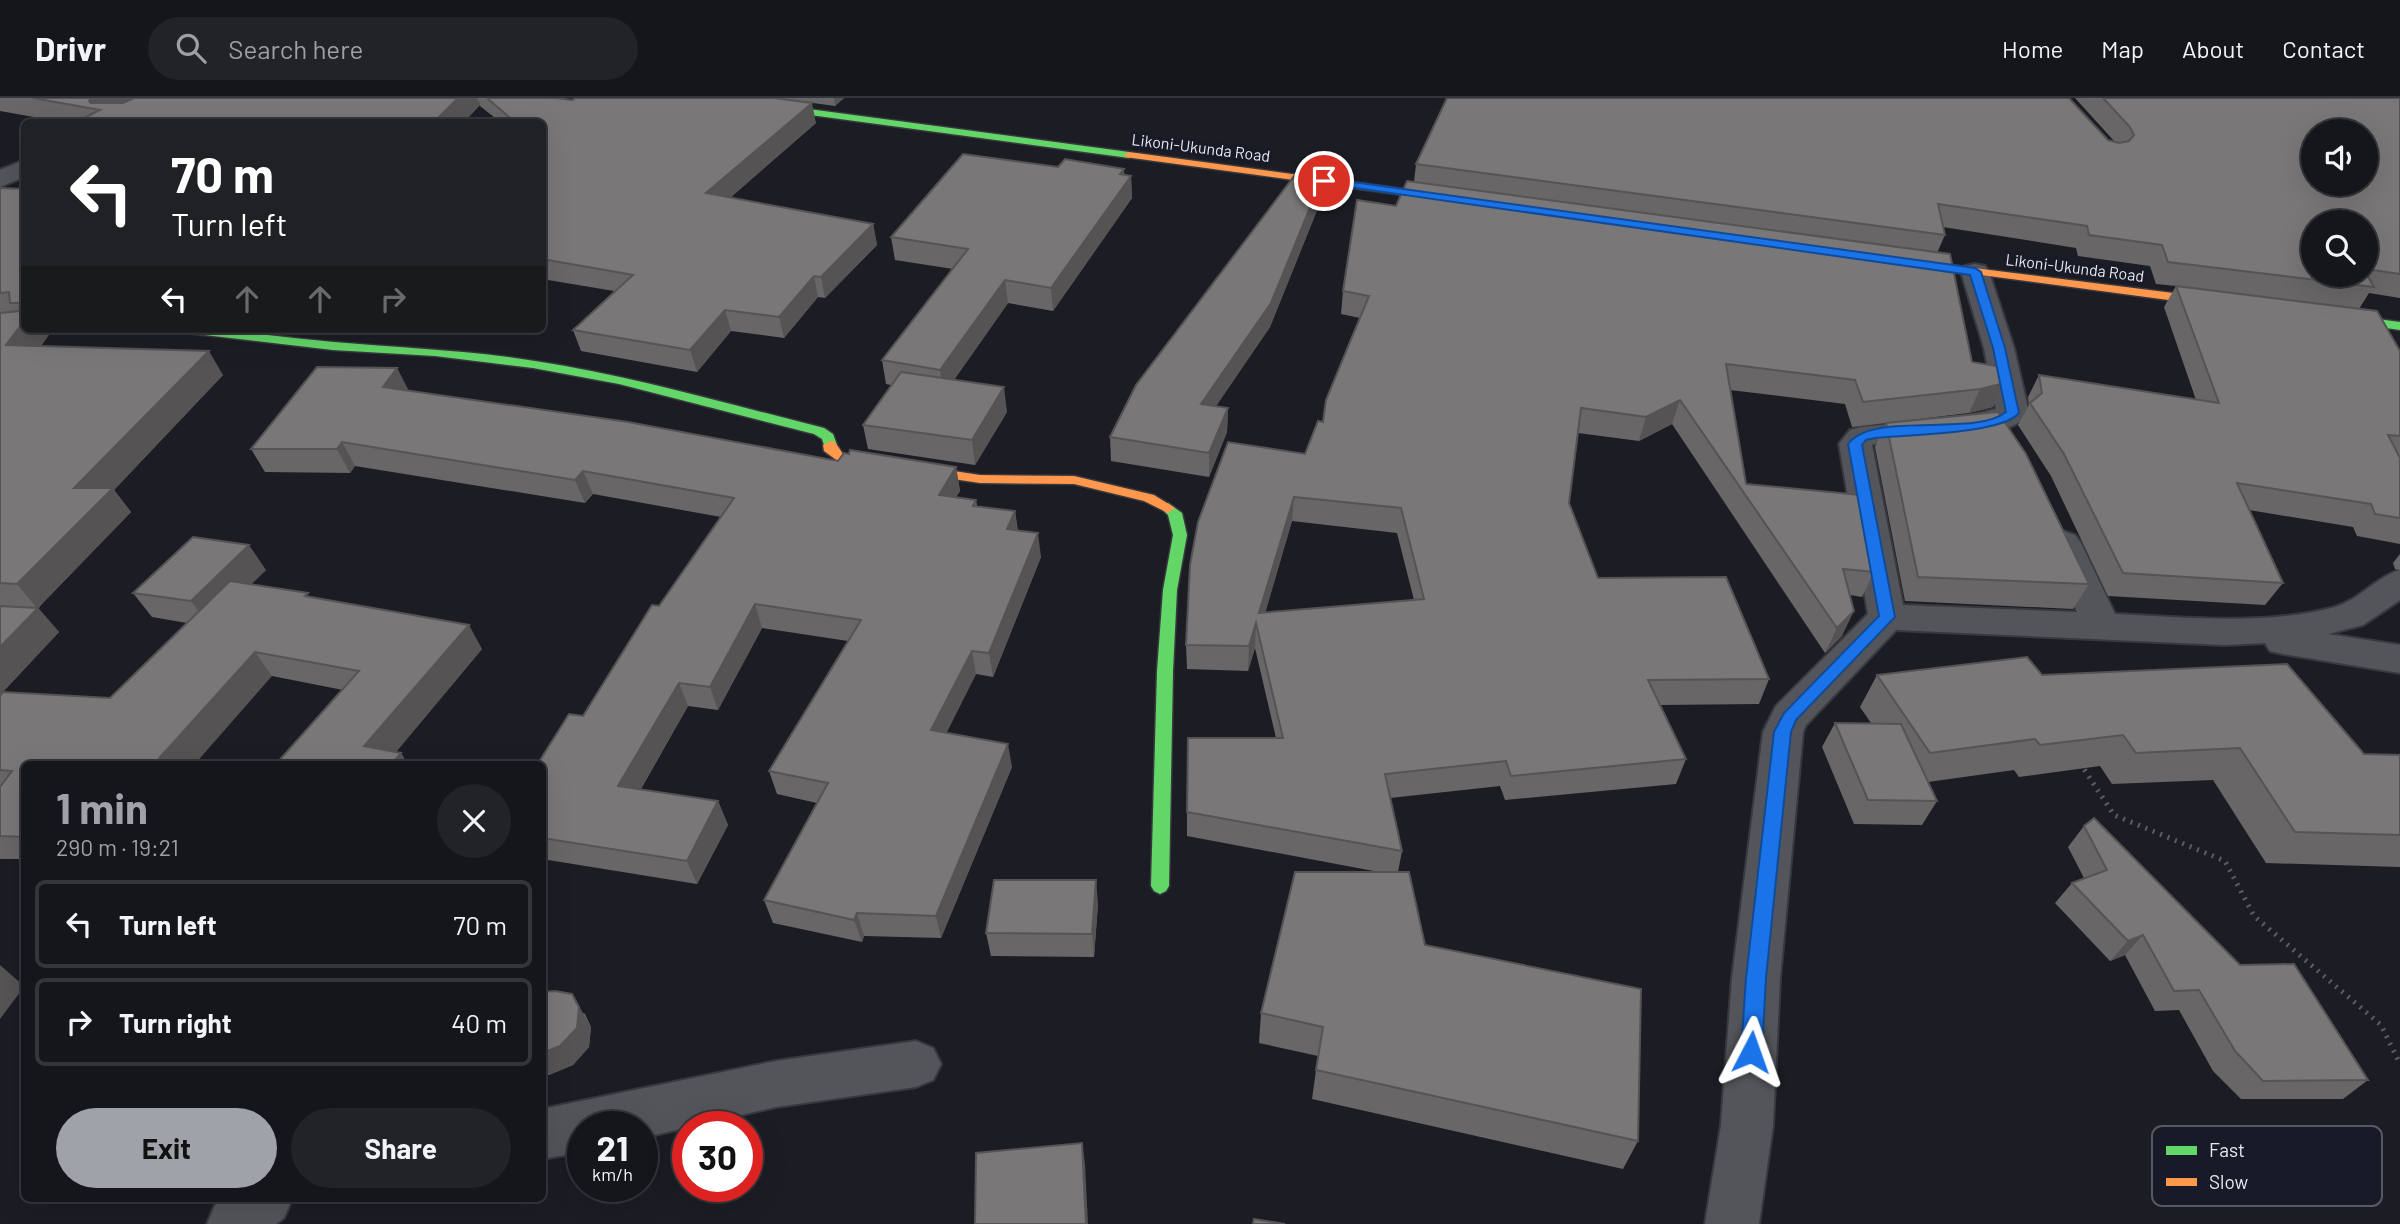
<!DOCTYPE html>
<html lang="en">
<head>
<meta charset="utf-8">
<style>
	:root { --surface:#15161b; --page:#222328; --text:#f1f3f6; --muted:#9d9fa3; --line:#34353a; --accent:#a0a2a9 }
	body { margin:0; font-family:Barlow,sans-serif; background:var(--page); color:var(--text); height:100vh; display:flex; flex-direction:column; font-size:26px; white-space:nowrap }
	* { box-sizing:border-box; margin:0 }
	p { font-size:23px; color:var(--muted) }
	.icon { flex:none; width:38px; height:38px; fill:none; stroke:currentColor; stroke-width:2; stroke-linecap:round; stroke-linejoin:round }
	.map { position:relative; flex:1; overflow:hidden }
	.details { position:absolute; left:21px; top:663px; width:525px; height:441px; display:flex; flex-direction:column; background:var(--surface); border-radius:10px; box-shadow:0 7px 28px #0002,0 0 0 2px var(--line) }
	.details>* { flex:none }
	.banner { position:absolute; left:21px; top:21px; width:525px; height:214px; border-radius:10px; box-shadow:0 7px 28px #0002,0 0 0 2px var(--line); background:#202124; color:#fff; overflow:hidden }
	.fabs { position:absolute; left:2301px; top:21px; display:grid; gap:14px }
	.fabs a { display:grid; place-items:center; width:77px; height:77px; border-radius:50%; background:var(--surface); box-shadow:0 7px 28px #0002,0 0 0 2px var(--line); font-size:35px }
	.speed { position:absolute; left:567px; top:1013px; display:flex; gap:14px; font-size:35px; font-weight:700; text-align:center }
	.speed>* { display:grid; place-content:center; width:91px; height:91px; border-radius:50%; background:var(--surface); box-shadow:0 7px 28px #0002,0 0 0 2px var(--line); line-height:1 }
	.speed small { font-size:18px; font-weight:400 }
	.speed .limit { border:10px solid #d22; background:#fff; color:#111 }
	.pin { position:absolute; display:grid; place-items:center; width:60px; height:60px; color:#fff; margin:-30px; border:4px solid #fff; border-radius:50%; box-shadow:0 2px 7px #0007 }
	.me { position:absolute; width:77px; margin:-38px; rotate:4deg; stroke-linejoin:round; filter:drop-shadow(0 0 5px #0008) }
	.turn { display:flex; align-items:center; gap:24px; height:147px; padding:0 35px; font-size:32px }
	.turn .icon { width:91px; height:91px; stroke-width:2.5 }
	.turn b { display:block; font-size:49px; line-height:60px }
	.lanes { display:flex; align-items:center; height:66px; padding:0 35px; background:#0003; justify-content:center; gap:35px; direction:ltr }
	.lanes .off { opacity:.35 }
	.round { display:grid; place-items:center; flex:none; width:74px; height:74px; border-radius:37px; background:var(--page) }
	.overview { display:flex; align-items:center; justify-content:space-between; height:119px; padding:0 35px }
	h1 { font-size:42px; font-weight:700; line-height:52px; color:var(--accent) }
	.primary-button { display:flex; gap:14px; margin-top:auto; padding:14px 35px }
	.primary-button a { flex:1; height:80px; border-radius:42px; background:var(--accent); color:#111; font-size:28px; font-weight:700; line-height:80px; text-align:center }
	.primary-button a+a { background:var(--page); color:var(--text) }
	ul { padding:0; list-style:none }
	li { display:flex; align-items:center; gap:21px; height:88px; margin:0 14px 10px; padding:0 21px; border:4px solid var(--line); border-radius:10px }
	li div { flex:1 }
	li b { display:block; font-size:26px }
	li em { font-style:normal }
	header { display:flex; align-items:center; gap:42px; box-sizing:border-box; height:98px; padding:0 35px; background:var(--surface); border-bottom:2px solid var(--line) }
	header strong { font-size:33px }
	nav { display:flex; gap:38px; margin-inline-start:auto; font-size:24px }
	.search { width:490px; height:63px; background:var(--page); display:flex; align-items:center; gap:18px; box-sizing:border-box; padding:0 24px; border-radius:38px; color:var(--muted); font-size:26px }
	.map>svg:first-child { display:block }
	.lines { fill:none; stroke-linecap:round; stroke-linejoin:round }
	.street-casing { stroke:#38393e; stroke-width:4 }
	.fast-casing { stroke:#38393e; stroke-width:3 }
	.slow-casing { stroke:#38393e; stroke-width:3 }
	.path { stroke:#5c5d61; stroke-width:5; stroke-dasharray:2 6; stroke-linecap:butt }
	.street { fill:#54555a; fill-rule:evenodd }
	.fast { fill:#63d668; fill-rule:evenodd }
	.slow { fill:#ff974d; fill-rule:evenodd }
	.wall { fill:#686667; fill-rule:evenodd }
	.shaded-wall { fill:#555354 }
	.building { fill:#797778; stroke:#555354; stroke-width:2; fill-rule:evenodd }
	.route { fill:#1a73e8; stroke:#114b97; stroke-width:2 }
	.labels { text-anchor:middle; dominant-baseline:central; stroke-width:7; stroke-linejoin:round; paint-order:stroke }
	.far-street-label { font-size:16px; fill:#e7e9f1; stroke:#181b27 }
	.key { fill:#181b27; stroke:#565964; stroke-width:2 }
	.key-label { font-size:19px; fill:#e7e9f1 }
</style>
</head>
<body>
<header>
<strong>Drivr</strong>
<div class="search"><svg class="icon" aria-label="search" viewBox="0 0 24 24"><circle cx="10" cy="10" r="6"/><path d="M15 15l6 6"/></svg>Search here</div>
<nav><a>Home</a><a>Map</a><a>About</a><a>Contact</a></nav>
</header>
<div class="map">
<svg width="2400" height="1126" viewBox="0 0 2400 1126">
	<rect width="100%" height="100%" fill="#1c1d24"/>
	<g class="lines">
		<g class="street-casing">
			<path id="street" d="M24,62V79L0,89V72Z
				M1975,166L1985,168L1989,174L2014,250L2029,315C2006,348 1909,336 1872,347L1903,507L2077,514L2045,445L2051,437L2063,433L2075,437L2081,445L2115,516C2187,519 2264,528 2335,509C2359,502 2376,479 2400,472V502L2363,527L2328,536L2400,547V575L2283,556L2270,553L2265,545L2225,547L1896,532L1806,627L1803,634L1780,880L1773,1027L1759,1126H1705L1721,1027L1732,880L1763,634L1776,608L1868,516L1839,346L1850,332L1861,329L1969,318L1996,311L1984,250L1961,174L1965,168Z
				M916,943L933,950L941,966L933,982L916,989L776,1009L642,1040V1029H583V1054L542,1061V1011L776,963Z
				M223,1101H292L284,1120L276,1126H207L215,1107Z"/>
		</g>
		<g class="fast-casing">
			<path id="fast" d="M701,0H727L1129,54L1134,57L1129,60L706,3Z
				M2333,215L2400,224V232L2329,222L2327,219Z
				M181,231C233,231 283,240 334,244C401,250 468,252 535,263C632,278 728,306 824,330L833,336L837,347L830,351L825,350L822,341L814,336L619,286L533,270L435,258L333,252L187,235Z
				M1168,405L1182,415L1187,437L1177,492L1173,573L1169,788L1166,793L1160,796L1154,793L1151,788L1157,573L1163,492L1173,437L1168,417L1161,410Z"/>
		</g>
		<g class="slow-casing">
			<path id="slow" d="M1129,54L1454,98L1459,101L1454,104L1125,59L1124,57Z
				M1902,161L2221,201L2227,205L2221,209L1898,166L1896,164Z
				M830,343L835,344L843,356L980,377L1074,378L1154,397L1175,410L1168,415L1144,403L1074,386L980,385L839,364L824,353L823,347Z"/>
		</g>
		<path class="path" d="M2080,665L2114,717L2225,763L2254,818L2381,927L2400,966"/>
		<use href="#street" class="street"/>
		<use href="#fast" class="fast"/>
		<use href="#slow" class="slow"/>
	</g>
	<path class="wall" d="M0,0H477L480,7L464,24H62L0,13Z
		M477,0H556L816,25L730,100L873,126L877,147L825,200L818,199L784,240L731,233L697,274L581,253L573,232L614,193L542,181V24H500L480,8Z
		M776,0H844L835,8Z
		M2075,0H2400V200L2369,195L2359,211L2400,253V446L2357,438L2353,429L2249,412L2283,485L2265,507L2108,498L2051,378L2018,327L2029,307L2028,299L2039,277L2196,302L2164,209L2176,188L2156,186L2150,168L2078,158L2076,150L1943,129L1945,137L1937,155L1972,264L2005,285L1993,309L1969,315L1852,329L1845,306L1730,292L1746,386L1874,474L1862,499L1850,497L1842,538L1825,555L1672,326L1639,343L1578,335L1569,405L1598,480L1769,581L1759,606L1660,607L1686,661L1676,686L1505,702L1500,688L1390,700L1402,753L1398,774L1425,847L1638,1043L1623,1071L1312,1001L1318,958L1259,945L1261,915L1379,774L1187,738V714L1276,640L1255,550L1248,573L1187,571L1186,547L1305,356L1323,324L1360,220L1341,216L1343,193L1396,108L1414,84L1416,66L2108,42L2115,44ZM2366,124V177H2314ZM1292,423L1397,435L1414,502L1265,514Z
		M1058,69L1124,71V77L1131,78L1132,100L1053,213L1008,205L954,282L1007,314L975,367L868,351L863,327L891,287L886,286L882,262L953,171L895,162L891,139Z
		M1325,73L1324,95L1270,229L1216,308L1228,310L1227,334L1209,379L1111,363L1110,339Z
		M0,90L24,91V231H53L41,248L223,277L114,392L131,414L38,510L59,534L1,596H0Z
		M397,270L408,293L838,363L956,369L960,393L956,399L976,402L977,408L1015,413L1018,433L1041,459L993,579L976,576L946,635L1012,669L941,840L864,838L862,844L773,825L764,802L817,705L777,696L769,673L848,543L762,530L718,612L688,608L641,691L718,703L728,727L697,786L542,761V667L583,618L721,419L593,396L585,405L355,368L350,375L265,374L251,351Z
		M1886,325L2089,486L2073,511L1905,503L1875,349Z
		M2400,456V472L2395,471L2393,465Z
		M266,472L251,486L310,499L482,551L396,654L401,655L408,667H275L343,592L272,578L24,667V761H0V598L110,600L187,525L152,519L133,495Z
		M1877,577H2042L2364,656L2400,657V769L2266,765L2213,682L2112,686L2100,668L2019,679L2014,672L1928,684L1937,703L1922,727L1854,726L1822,649L1835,625H1871L1860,609Z
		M2084,728L2240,867L2368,982L2343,1001H2241L2213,973L2179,912L2155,913L2125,857L2110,863L2055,805L2072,785L2084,780L2068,749Z
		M1098,806L1094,859L991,858L986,835Z
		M542,894L585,916L591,929L589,949L573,967L549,977H542Z"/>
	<path class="shaded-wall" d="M91,0H144L100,12L89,3Z
		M458,0H477L480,7L464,24H434Z
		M834,0H844L835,8Z
		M812,5L816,25L711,116L706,95Z
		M1124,71L1125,86L1131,78L1132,100L1053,213L1051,190L1120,76Z
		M1325,73L1324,95L1270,229L1201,330V306Z
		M873,126L877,147L825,200L821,179Z
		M814,178L818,199L784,240L779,219Z
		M1005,182L1008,205L944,296L940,272Z
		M725,212L731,233L697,274L690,252Z
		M24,223V231H53L23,271L6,247Z
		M209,253L223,277L114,392L131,414L38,510L59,534L1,596L0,595V549L37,510L17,486L74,390Z
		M397,270L409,293L395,312L383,289Z
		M2005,285L1993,309L1969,315L1980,291Z
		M1004,289L1007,314L975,367L972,342Z
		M1680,302L1672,326L1639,343L1646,319Z
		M1228,310L1227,334L1209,379V355Z
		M342,344L355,368L350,375L337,351Z
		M956,369L960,393L943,420L939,397Z
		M583,373L593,396L585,405L575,382Z
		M1294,399L1292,423L1259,537V515Z
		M1015,413L1018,437L1007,431Z
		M1038,435L1041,459L993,579L989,555Z
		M249,447L266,472L209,528L191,503Z
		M755,506L762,530L718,612L710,589Z
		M1854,513L1842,538L1825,555L1837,530Z
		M1256,525L1255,550L1248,573L1249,548Z
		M469,527L482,551L385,667L364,648Z
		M972,553L976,576L936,656L931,632Z
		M255,554L272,578L194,667H153Z
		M679,585L688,608L629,711L618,688Z
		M1008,646L1012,669L941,840L936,818Z
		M401,655L408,667H391Z
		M718,703L728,727L697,786L687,763Z
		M1096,782L1098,806L1094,859L1092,836Z
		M857,815L864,838L862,844L854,822Z
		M2143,837L2125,857L2110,863L2128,843Z
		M0,867L24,888V889L0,921Z
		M572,896L591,929L589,949L573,967L549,977L542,969V955Z
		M1082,1045L1085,1066L1088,1126H1086Z"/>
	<path class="building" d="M33,0H91L89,3L91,5H123L134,0H458L434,24H76L100,12Z
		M487,0H556L572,2L576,0H774L812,5L706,95L873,126L821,179L814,178L779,219L725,212L690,252L573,232L633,177L542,161V24H515Z
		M1447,0H2069L2108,42L2119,45L2129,43L2134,37L2130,29L2103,0H2400V176L2366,171V124H2314V177H2366V175L2374,189L2168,164L2162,147L2089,137L2087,128L1938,106L1945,137L1416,66ZM2314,33H2366V86H2314Z
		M963,56L1058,69L1065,61L1124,71L1120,76L1131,78L1051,190L1005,182L940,272L882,262L968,151L891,139Z
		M1301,69L1325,73L1271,205L1201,306L1228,310L1209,355L1110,339L1136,287Z
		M1407,83L1950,156L1972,264L2002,269L2005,285L1980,291L1863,304L1855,282L1726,266L1746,386L1860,397L1874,474L1843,471L1854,513L1837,530L1680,302L1646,319L1581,310L1569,405L1598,480L1726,479L1769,581L1648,582L1686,661L1511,678L1506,663L1385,676L1402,753L1187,714L1188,640H1283L1256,525L1249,548L1186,547L1190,467L1198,424L1228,344L1305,356L1318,323L1323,324L1326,302L1369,198L1343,193L1357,102L1396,108ZM1294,399L1401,410L1424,501L1259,515Z
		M0,90L24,91V223L6,247L209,253L74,390H113L17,486L0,485V215L19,213L22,205H10L9,194L0,195Z
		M2176,188L2377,213L2400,253V338L2388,337L2400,360V420L2375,416L2371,406L2237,385L2283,485L2123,475L2064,356L2030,305L2042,295L2039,277L2219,305Z
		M317,269L397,270L383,289L628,324L838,363L844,355L849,356L850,352L956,369L939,397L976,402L973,408L1015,413L1007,431L1038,435L989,555L972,553L931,632L1008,646L936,818L857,815L854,822L764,802L828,685L769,673L861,522L755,506L710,589L679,585L618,688L718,703L687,763L542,740V667H537L569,616L583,618L652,507L659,508L734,400L583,373L575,382L342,344L337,351H251Z
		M901,274L1004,289L972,342L863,327Z
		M1998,314L2026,356L2089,486L1918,479L1886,325Z
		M193,439L249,447L191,503L133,495Z
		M230,483L308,495L305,498L469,527L364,648L401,655L391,667H275L359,573L255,554L153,667H24V739L0,738V689L12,673L0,672V598L3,594L110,600Z
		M0,508L38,510L0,549Z
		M2027,559L2042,577L2287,566L2364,656L2400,657V737L2295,734L2240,650L2136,655L2123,637L2040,647L2035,641L1930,655L1877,577Z
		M1835,625L1901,626L1937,703L1868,702Z
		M2094,720L2240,867L2294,866L2368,982L2263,983L2235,953L2199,892L2174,893L2143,837L2128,843L2072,785L2107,772L2084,728Z
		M1295,774H1409L1425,847L1641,891L1638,1043L1316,972L1323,929L1261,915Z
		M994,782H1096L1092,836L986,835Z
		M555,893L572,896L579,909L577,930L560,948L542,955V894Z
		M1082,1045L1086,1126H975L976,1055Z
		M1254,1121L1285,1126H1253Z"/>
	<path class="route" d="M1324,80L1975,170L1981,174L2005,250L2019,315C2002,336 1905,337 1875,340L1866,342L1862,347L1895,519L1796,622L1791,634L1766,880L1762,954L1759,960L1751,963L1744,960L1741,954L1746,880L1774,634L1784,615L1879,518L1848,346C1874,312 1973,340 2006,314L1993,250L1970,177L1320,85V81Z"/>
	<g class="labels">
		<g class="far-street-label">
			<text transform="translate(1201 49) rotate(7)">Likoni-Ukunda Road</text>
			<text transform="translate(2075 169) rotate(7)">Likoni-Ukunda Road</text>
		</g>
	</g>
	<rect x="2152" y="1028" width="230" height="80" rx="10" class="key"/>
	<rect x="2166" y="1048" width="31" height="9" fill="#63d668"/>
	<rect x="2166" y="1080" width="31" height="8" fill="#ff974d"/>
	<g class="key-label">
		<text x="2209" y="1059">Fast</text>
		<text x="2209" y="1091">Slow</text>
	</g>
</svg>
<div class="fabs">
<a><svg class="icon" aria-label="sound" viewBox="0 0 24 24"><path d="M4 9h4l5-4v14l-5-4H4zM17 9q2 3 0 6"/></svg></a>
<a><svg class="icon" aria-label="search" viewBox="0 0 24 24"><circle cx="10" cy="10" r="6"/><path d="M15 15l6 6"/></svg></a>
</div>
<div class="speed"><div>21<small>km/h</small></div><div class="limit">30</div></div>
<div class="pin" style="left:1324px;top:83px;background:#d93025"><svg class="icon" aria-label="arrive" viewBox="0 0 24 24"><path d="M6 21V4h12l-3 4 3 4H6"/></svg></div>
<svg class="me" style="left:1751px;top:954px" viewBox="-20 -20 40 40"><path d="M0-17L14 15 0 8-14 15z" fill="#1a73e8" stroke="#fff" stroke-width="4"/></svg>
<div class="banner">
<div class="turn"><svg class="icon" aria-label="left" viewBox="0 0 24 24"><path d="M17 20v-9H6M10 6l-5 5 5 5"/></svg><div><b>70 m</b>Turn left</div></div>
<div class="lanes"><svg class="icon" aria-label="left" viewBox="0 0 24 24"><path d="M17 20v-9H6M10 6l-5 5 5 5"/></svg><svg class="icon off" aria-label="ahead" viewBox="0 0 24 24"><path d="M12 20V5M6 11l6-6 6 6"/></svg><svg class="icon off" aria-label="ahead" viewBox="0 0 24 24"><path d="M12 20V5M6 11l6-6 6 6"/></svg><svg class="icon off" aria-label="right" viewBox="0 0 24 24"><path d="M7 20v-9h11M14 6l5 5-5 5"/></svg></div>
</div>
<section class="details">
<div class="overview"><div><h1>1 min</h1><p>290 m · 19:21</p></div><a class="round"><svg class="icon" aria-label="close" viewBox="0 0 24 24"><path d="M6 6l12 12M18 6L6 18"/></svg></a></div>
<ul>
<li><svg class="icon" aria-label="left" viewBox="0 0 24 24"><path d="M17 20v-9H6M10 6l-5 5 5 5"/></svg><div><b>Turn left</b></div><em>70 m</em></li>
<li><svg class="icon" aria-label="right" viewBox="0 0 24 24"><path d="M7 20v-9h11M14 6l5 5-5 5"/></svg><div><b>Turn right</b></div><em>40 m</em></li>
</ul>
<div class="primary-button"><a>Exit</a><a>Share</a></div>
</section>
</div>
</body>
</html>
